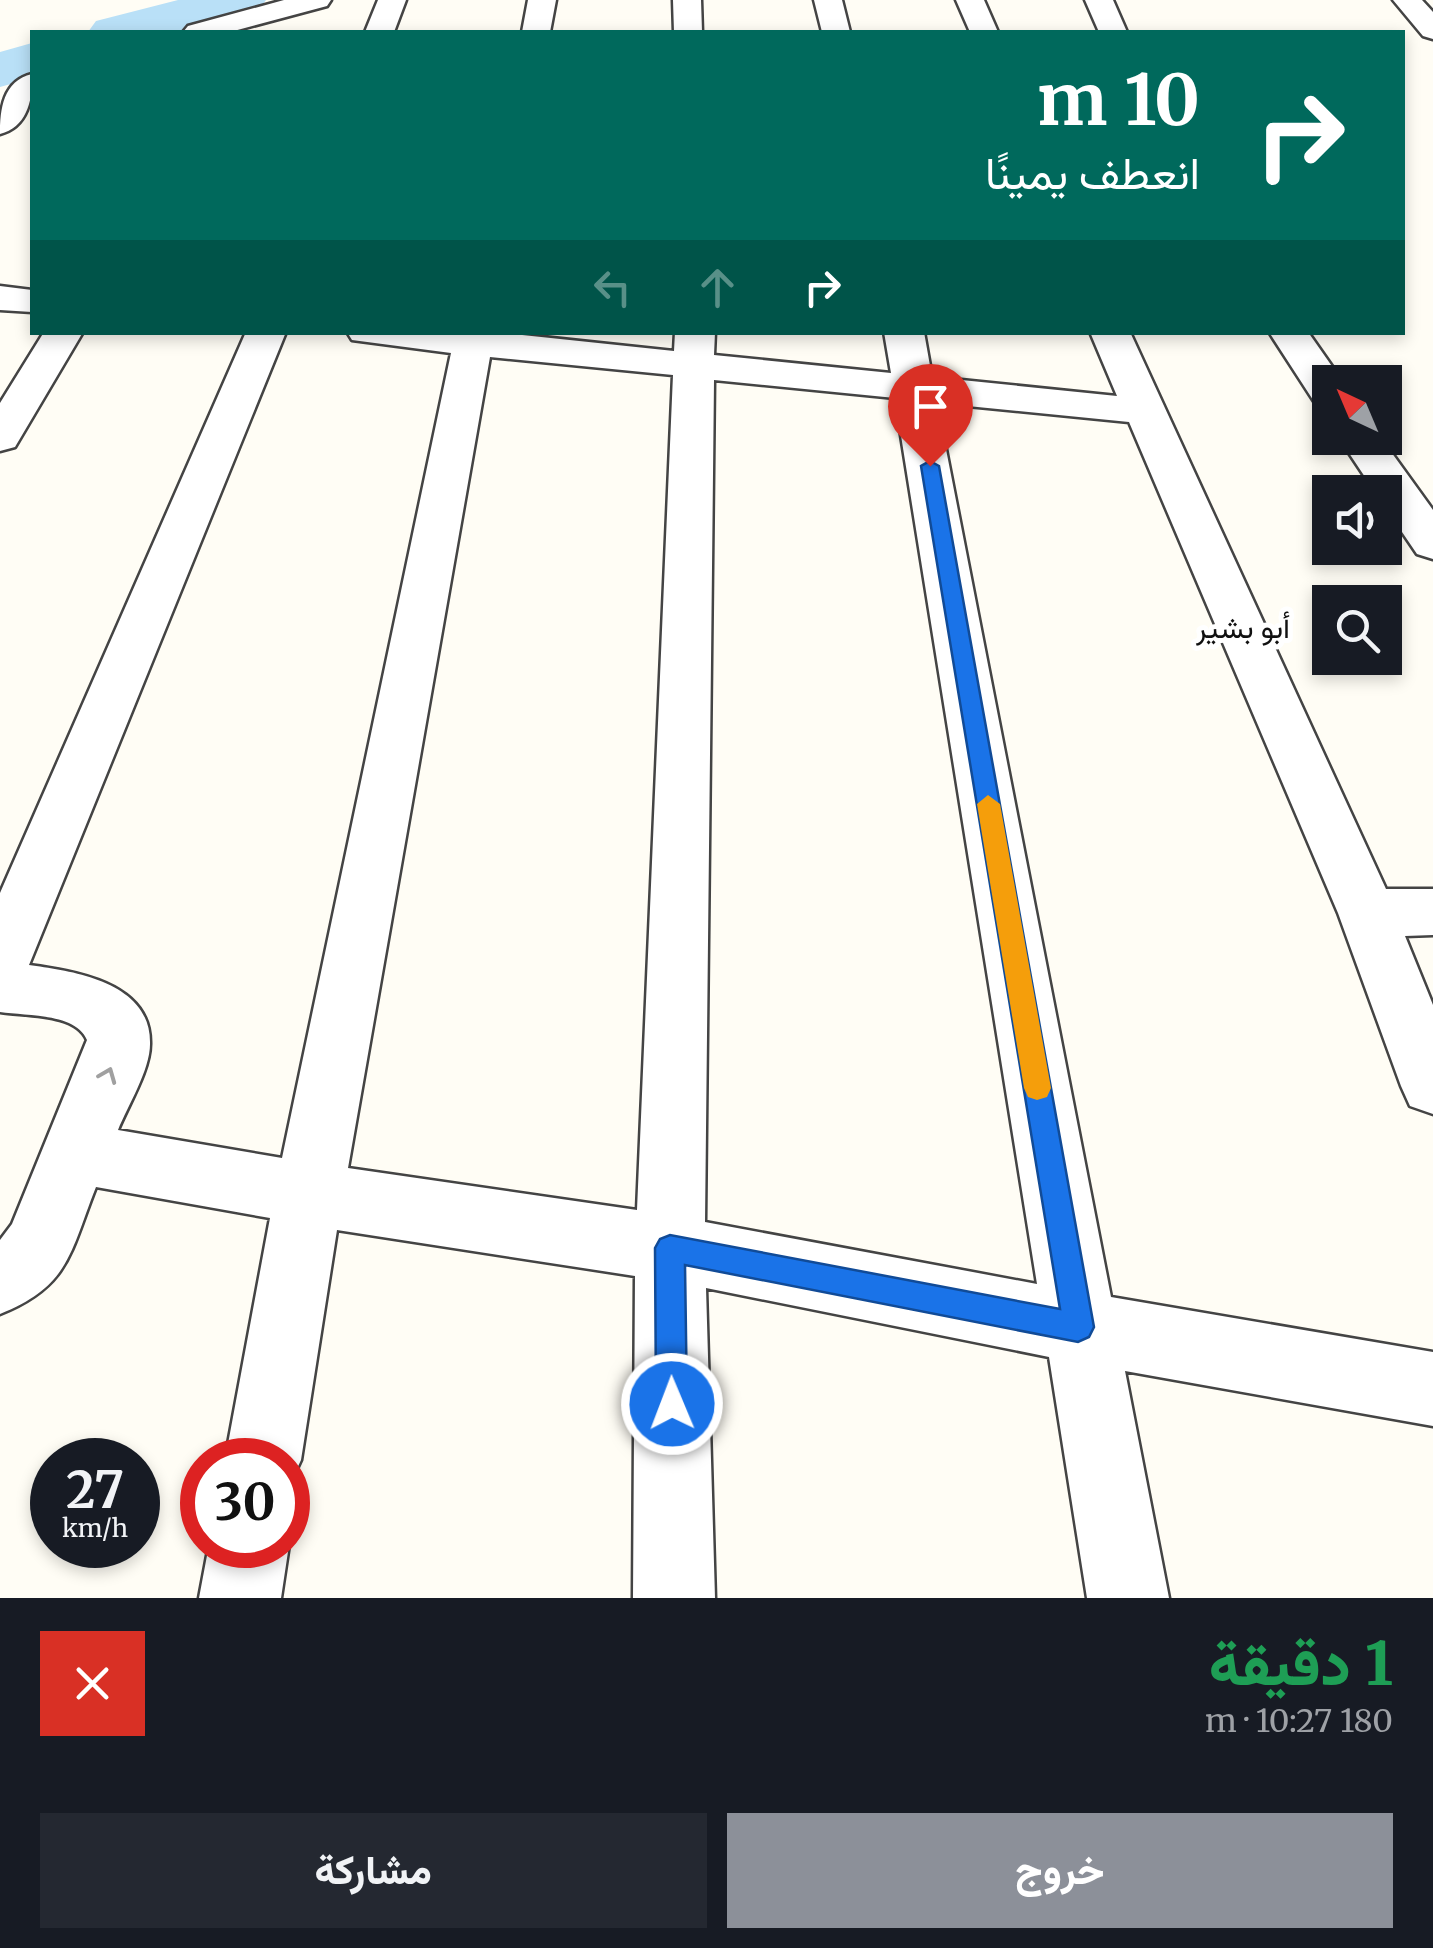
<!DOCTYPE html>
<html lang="ar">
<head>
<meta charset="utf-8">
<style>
	:root { --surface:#171b24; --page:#242831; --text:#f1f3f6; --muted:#9ea1a6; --accent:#8c9099 }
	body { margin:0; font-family:Merriweather,Vazirmatn,serif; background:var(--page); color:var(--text); direction:rtl; height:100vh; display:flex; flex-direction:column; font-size:38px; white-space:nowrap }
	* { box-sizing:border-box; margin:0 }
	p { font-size:32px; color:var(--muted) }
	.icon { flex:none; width:55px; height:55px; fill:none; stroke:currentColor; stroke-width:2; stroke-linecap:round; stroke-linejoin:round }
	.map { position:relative; height:1598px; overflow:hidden; direction:ltr }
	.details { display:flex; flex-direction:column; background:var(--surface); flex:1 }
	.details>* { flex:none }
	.hud { position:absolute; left:30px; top:30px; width:1375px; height:305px; border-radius:0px; box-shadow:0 5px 15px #0003; direction:rtl; background:#00695c; color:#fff; overflow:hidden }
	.needle { width:65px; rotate:316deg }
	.controls { position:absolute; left:1312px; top:365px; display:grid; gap:20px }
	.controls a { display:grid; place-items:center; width:90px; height:90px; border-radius:0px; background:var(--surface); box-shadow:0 5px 15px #0003; font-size:50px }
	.speed { position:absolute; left:30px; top:1438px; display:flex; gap:20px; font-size:50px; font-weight:700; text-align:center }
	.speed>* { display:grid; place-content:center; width:130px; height:130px; border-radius:50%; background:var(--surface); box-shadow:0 5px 15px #0003; line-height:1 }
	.speed small { font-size:25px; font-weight:400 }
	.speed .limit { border:15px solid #d22; background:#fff; color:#111 }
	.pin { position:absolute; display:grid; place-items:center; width:85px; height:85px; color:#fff; margin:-102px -42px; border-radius:50% 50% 50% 0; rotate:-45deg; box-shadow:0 0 10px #0007 }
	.pin .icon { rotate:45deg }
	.me { position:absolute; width:110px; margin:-55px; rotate:359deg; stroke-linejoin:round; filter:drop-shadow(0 0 8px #0008) }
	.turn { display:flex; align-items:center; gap:35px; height:210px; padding:0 40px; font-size:45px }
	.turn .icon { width:130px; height:130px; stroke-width:2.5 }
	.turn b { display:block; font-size:70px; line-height:85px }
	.lanes { display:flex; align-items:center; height:95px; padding:0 40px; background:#0003; justify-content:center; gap:50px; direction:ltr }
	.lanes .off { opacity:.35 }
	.round { display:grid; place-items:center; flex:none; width:105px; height:105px; border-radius:0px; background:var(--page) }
	.headline { display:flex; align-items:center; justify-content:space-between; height:170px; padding:0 40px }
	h1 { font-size:60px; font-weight:800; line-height:75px; color:#1e9e55 }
	.cta { display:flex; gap:20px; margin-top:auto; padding:20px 40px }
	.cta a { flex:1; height:115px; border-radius:0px; background:var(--accent); color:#fff; font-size:40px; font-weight:800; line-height:115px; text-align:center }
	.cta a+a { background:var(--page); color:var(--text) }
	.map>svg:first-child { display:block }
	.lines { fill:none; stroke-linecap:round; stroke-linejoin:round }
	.river { fill:#b9e0f7; fill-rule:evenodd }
	.minor-casing { stroke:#444; stroke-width:5 }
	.minor { fill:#fff; fill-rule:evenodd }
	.oneway { stroke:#a0a0a0 }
	.route { fill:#1a73e8; stroke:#114b97; stroke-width:2.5 }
	.slow { fill:#f59e0b }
	.labels { text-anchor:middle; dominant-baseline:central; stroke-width:10; stroke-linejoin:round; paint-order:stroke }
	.quarter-label { font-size:30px; fill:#111; stroke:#fff }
</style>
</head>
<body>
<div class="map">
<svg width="1433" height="1598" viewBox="0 0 1433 1598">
	<rect width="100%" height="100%" fill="#fffdf5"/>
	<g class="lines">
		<path class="river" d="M178,0H266L258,11L176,32H88L96,21Z
			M32,43V78L0,87V52Z"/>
		<g class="minor-casing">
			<path id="minor" d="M284,0H331L327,6L230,32H183L188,26Z
				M378,0H406L394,32H365Z
				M528,0H556L550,32H522Z
				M673,0H701L702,32H674Z
				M814,0H842L850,32H822Z
				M956,0H984L998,32H970Z
				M1085,0H1113L1127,32H1099Z
				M1393,0H1422L1433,12V39L1423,36Z
				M32,74C33,98 28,127 0,134C0,109 3,81 32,74Z
				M0,286L32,290V312L0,310Z
				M44,332H83L15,447L0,451V403Z
				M246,332H286L29,965C73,971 150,982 150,1042C151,1069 128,1105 118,1130L282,1158L451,353L352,340L347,332H495L674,351L675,332H715L714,355L891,373L884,332H924L932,377L1117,396L1090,332H1130L1386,889H1433V935L1405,936L1433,1005V1114L1410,1106L1401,1086L1338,913L1129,422L937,403L1111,1297L1433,1352V1426L1125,1371L1169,1598H1087L1049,1357L706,1288L715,1598H633L635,1276L337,1230L301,1460L288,1488V1460H225L270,1218L96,1187C70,1252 70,1286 0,1314V1240L12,1224L87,1040C76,1013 26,1016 0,1012V893ZM490,357L673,375L637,1210L348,1168ZM714,380L895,398L1037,1284L705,1222Z
				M1269,332H1308L1343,382H1330V406L1315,403Z
				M1339,438H1381L1433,510V559L1417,554L1385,507V492H1375Z
				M288,1542L289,1545L281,1598H199L209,1545H288Z"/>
		</g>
		<use href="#minor" class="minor"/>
	</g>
	<defs><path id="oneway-chevron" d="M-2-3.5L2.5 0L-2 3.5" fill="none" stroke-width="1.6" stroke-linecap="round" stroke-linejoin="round" transform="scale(2.5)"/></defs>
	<use class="oneway" href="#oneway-chevron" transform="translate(108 1075) rotate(-68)"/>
	<path class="route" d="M930,461L939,466L1094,1327L1089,1337L1078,1342L685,1265L687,1404L683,1415L672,1419L661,1415L656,1404L655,1248L660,1239L670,1235L1060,1309L921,466Z"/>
	<path class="slow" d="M988,795L1000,804L1051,1088L1047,1097L1037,1100L1028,1097L1024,1088L977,804Z"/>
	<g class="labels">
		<g class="quarter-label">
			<text x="1243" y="627">أبو بشير</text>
		</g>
	</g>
</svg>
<div class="controls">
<a><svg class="needle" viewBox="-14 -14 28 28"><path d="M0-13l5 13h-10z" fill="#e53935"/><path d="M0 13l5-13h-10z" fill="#9ea1a6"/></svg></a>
<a><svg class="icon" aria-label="sound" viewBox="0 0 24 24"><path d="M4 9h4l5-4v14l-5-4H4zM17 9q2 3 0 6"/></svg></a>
<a><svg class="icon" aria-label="search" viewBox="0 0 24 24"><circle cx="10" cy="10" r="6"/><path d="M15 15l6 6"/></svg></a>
</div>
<div class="speed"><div>27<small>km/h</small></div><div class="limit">30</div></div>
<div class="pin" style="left:930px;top:466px;background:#d93025"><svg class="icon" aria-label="arrive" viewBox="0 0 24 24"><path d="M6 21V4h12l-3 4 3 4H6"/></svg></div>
<svg class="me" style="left:672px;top:1404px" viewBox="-20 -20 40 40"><circle r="17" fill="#1a73e8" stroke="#fff" stroke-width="3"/><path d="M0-11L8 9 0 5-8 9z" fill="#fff"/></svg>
<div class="hud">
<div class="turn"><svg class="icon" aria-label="right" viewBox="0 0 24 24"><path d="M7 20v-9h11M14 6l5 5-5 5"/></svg><div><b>10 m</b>انعطف يمينًا</div></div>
<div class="lanes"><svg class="icon off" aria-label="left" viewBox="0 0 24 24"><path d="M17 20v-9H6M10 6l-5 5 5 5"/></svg><svg class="icon off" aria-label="ahead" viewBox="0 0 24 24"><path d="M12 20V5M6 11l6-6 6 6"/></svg><svg class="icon" aria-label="right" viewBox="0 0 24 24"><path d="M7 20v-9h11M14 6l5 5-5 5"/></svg></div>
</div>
</div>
<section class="details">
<div class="headline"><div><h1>1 دقيقة</h1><p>180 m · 10:27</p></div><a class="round" style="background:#d93025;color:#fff"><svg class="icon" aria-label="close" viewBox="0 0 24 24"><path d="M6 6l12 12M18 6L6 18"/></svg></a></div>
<div class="cta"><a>خروج</a><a>مشاركة</a></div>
</section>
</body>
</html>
